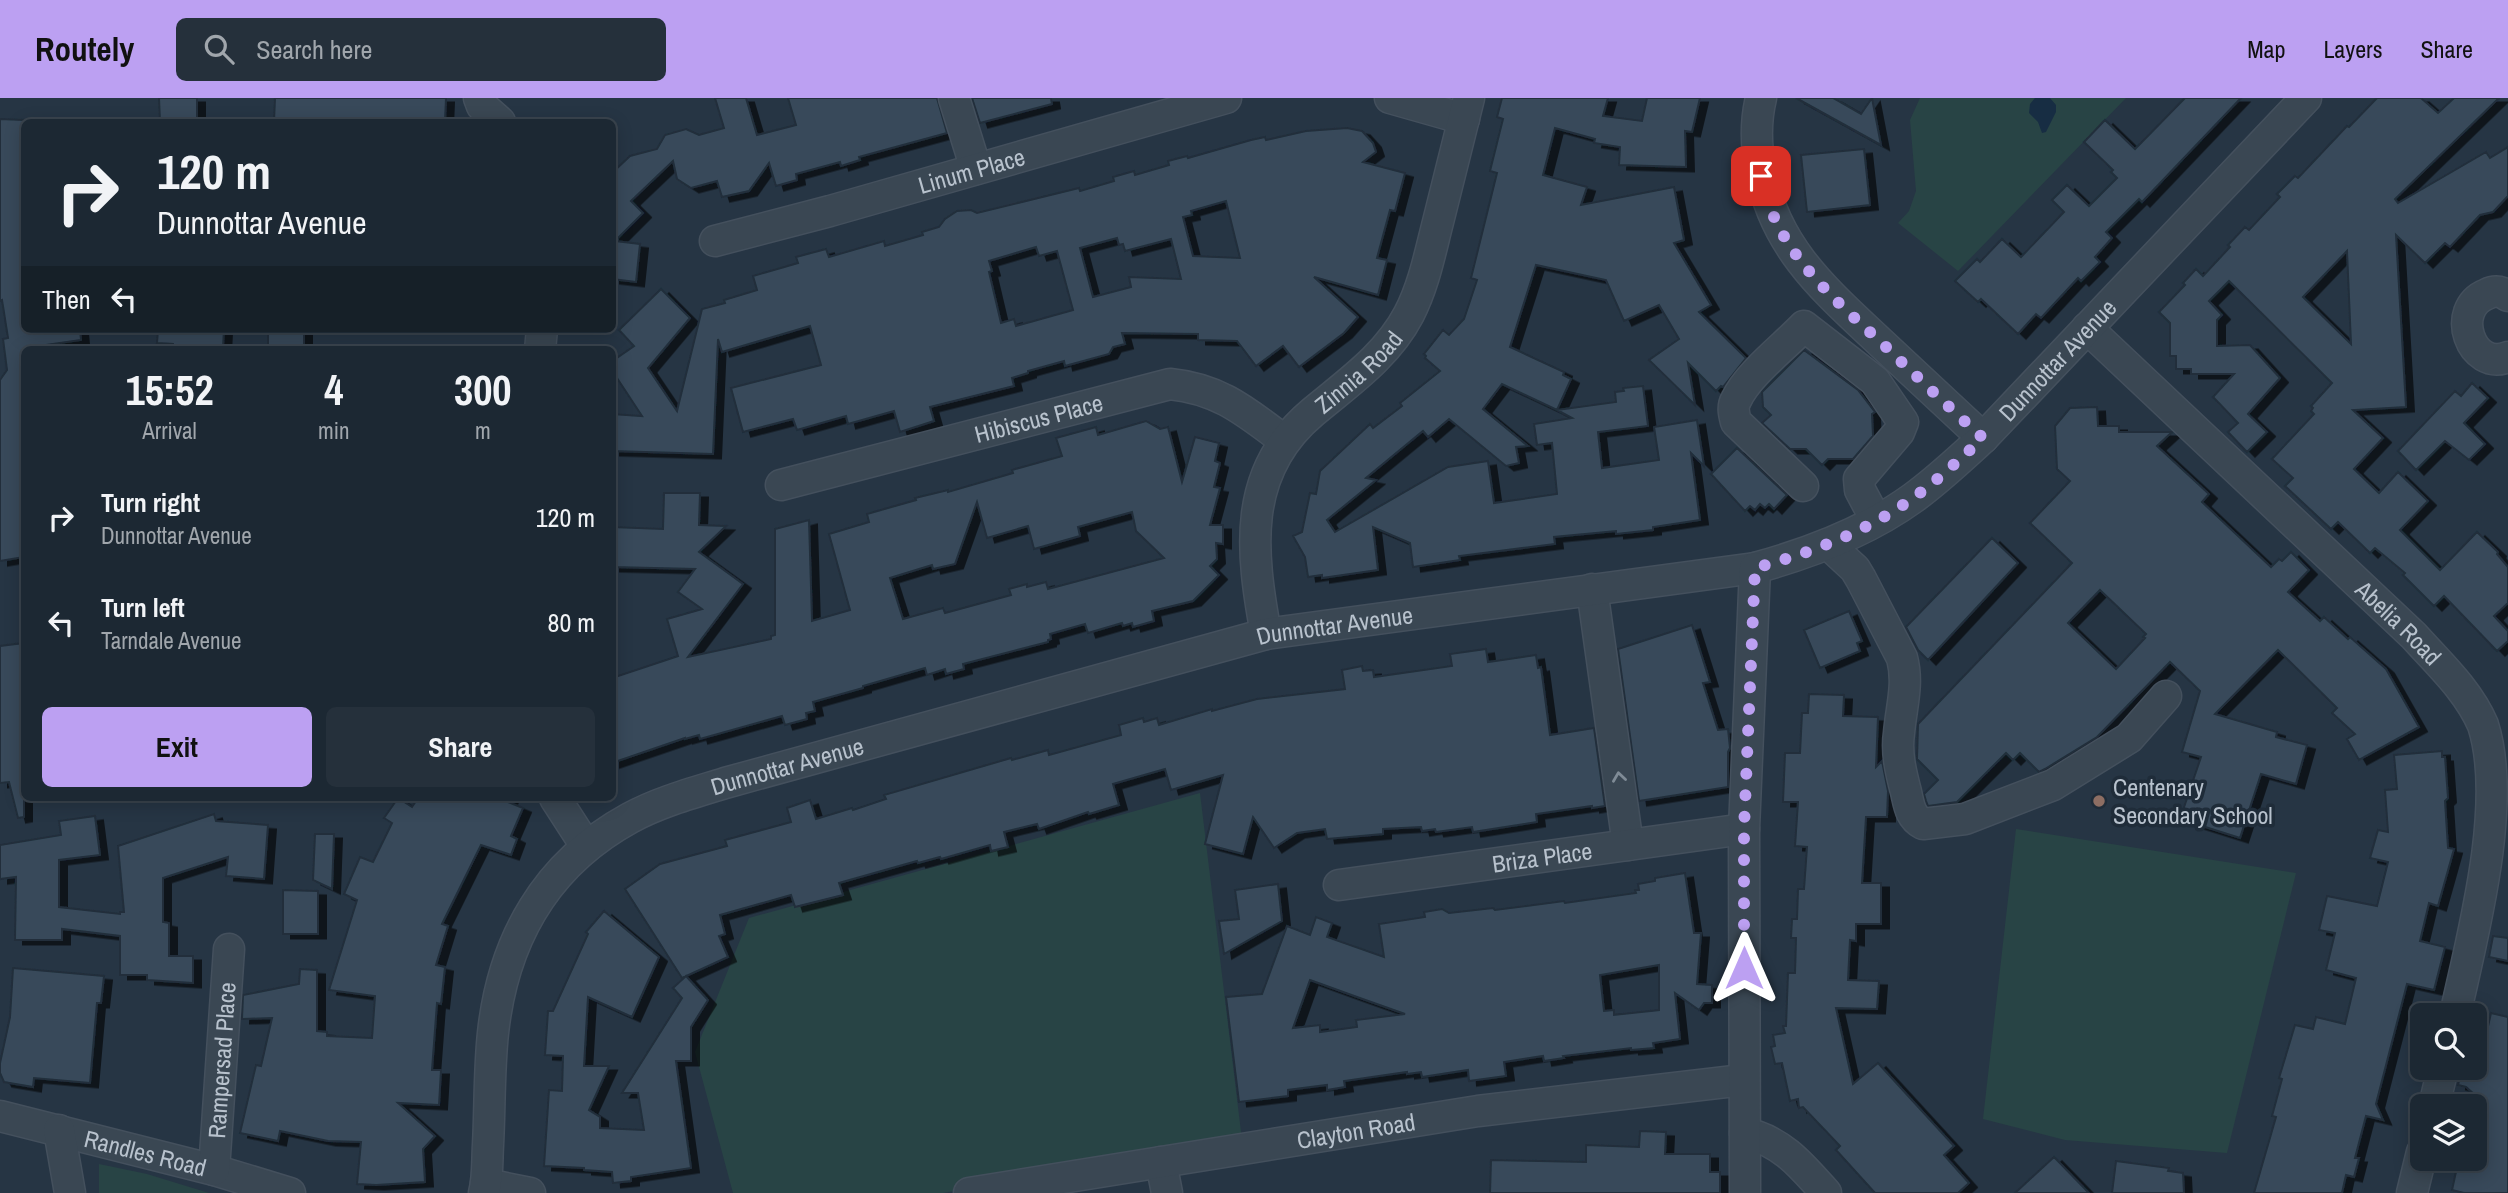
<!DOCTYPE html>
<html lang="en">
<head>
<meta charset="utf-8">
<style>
	:root { --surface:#1c2833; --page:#25303b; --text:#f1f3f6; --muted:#a0a6ac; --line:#3a444e; --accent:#bca0f2 }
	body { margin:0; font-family:"Archivo Narrow",sans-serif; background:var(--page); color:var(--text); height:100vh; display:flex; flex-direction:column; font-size:26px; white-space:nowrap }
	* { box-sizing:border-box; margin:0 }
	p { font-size:23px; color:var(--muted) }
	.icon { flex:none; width:38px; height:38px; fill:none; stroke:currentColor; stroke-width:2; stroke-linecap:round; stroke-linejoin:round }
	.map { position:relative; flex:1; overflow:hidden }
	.side { position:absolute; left:21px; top:248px; width:595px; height:455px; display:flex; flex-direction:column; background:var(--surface); border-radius:10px; box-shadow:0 4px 18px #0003,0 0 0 2px var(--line) }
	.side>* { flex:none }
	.guide { position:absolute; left:21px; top:21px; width:595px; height:214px; border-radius:10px; box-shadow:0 4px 18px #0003,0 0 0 2px var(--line); background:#1c2833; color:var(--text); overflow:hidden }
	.fabs { position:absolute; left:2410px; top:905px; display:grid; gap:14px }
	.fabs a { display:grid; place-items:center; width:77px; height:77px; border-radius:10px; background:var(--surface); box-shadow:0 4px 18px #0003,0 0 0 2px var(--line); font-size:35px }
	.pin { position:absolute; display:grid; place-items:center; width:60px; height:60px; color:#fff; margin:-30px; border-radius:14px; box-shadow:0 4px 10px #0006 }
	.me { position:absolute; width:77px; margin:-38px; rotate:0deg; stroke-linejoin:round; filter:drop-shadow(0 0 5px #0008) }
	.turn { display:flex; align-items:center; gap:24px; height:147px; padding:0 21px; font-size:32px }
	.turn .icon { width:91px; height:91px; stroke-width:2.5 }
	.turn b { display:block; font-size:49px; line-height:60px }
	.then { display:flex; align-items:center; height:66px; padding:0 21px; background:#0003; gap:14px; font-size:26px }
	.eta { display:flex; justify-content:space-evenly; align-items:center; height:119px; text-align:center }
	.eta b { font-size:42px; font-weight:700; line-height:49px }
	.button { display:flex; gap:14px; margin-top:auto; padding:14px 21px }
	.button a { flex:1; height:80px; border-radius:10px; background:var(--accent); color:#111; font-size:28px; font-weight:700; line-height:80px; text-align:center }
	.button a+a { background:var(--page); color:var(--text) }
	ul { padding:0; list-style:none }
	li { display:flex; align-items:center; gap:21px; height:105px; padding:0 21px }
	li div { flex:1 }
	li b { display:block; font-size:26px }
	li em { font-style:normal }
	header { display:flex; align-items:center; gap:42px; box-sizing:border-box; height:98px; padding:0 35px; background:var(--accent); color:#111 }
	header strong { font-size:33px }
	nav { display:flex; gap:38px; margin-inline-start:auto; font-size:24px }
	.search { width:490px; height:63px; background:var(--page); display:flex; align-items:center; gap:18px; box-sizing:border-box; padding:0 24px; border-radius:10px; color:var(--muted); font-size:26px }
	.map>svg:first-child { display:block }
	.green { fill:#284445 }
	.water { fill:#172d43 }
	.building { fill:#374a5a; stroke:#212e3b; stroke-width:2; fill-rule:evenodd; filter:url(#shadow) }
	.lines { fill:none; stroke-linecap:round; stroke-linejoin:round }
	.minor-casing { stroke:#44505d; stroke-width:33 }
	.minor { stroke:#3a4753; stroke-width:30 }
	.oneway { stroke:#7f8b96 }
	.route { stroke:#bca0f2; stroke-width:12; stroke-dasharray:0 21.6 }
	.education-dot { fill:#8d6e63; stroke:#1f2c39; stroke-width:2.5 }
	.labels { text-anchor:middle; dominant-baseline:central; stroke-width:7; stroke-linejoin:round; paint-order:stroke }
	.street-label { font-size:24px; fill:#b8c2cd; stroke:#1f2c39 }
	.poi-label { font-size:24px; fill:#b8c2cd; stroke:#1f2c39; text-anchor:start }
</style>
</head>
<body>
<header>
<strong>Routely</strong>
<div class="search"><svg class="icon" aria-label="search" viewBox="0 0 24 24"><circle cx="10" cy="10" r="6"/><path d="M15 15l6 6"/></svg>Search here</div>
<nav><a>Map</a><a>Layers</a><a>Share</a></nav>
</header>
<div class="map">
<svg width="2508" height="1095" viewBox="0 0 2508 1095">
	<defs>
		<filter id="shadow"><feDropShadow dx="8" dy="4.5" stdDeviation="0" flood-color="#0009"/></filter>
	</defs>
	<rect width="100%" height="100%" fill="#263544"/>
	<path class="green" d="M1920,0H2126L1958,173L1898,125L1909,113L1916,93L1910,22Z
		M1200,695L1242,1042L943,1095H733L695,954L749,820Z
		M2016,731L2296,775L2227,1055L2065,1042L1983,1021Z
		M99,1066L147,1076L209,1095H99Z"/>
	<path class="water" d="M2035,0H2050L2056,7V14L2046,34L2042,35L2038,24L2029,15L2030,6Z"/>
	<path class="building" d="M159,0H197V24H160Z
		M275,0H446L445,24L274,23Z
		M715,0H746L757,37L796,27L788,0H937L947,35L859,59L860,62L841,68L840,64L796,76L797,82L776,88L769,65L749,93L722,99L717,83L691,90L677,81L673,63L631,103L643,115L615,143L640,146L636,184L612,181V75L630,58L657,51L665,37L686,31L699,37L724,30Z
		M972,0H1051L1052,6L980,25Z
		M1502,0H1608L1603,18L1642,23L1647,0H1700L1692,34L1685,33L1686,69L1619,67L1620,49L1594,45L1595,41L1555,30L1543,77L1587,89L1581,107L1674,89L1684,142L1674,145L1711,207L1699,214L1746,260L1723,289L1721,288L1716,293L1688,265L1695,307L1649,262L1679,241L1659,207L1624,223L1606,182L1536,167L1510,249L1564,274L1563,277L1571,281L1557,312L1502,286L1483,311L1528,348L1516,349L1519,365L1506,368L1449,321L1428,339L1423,333L1366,380L1376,382L1327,422L1335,434L1448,369L1488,363L1494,405L1557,396L1552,345L1537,347L1534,326L1572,320L1557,312L1616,304L1615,294L1624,293L1623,290L1643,288L1648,328L1598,334L1602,370L1659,362L1654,329L1697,322L1704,368L1691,355L1700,422L1653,429V432L1616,436V433L1554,439L1555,446L1459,458L1460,462L1413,469L1410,445L1373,429L1378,472L1322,480V477L1308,479L1305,459L1293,438L1302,434L1310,395L1316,396L1320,373L1370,326L1373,330L1402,308L1400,305L1440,273L1425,260L1426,258L1424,256L1443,232L1449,237L1464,221L1477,182L1471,180L1497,75L1490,73L1503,21L1497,19Z
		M1796,0H1833L1861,16L1872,0L1881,47Z
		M2185,0H2241L2142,104L2139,101L2106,134L2112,140L2095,159L2100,164L2081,183L2078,180L2041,220L2036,216L2018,236L1981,201L1978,204L1955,183L1977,161L1980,164L2002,141L2021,159L2064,114L2052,102L2067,87L2089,108L2117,80L2111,74L2113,72L2084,44L2105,22L2135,51Z
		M2377,0H2421L2438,15L2454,0H2499L2395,101L2398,105L2486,54L2490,60L2508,49V98L2493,114L2480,117L2450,149L2445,145L2425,165L2396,137L2406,309L2353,312L2383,340L2354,371L2379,395L2398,374L2428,403L2400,432L2440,472L2477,434L2498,454L2497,456L2508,469V505L2494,518L2508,533V543L2497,553L2444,498L2434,508L2403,477L2405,475L2375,450L2370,455L2338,424L2331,431L2285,388L2293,380L2272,361L2314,316L2311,313L2313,310L2311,308L2332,285L2229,183L2209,203L2222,217L2217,222V248L2250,247L2280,280L2248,316L2267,334L2247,354L2228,334L2238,325L2213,299L2234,276H2191V271H2176V258H2170V225L2159,214L2185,187L2183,185L2196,171L2203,178L2230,149L2228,147L2245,129L2249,132L2280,99L2277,96L2295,78L2298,80L2347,28L2349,29ZM2347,153L2351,246L2303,199Z
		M0,21L24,22V231H80L81,242L24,250V311L21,312L24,347V459L0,463V282L7,272L3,241L8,240L2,202L0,203Z
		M1347,30L1362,33L1373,45L1376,54L1363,64L1405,75L1395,113L1390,112L1377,160L1387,162L1378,197L1314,179L1358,219L1344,235L1299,269L1283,248L1256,268L1237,243L1198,242V236L1122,235L1125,246L1113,249L1109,256L1065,268L1064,263L1028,273V275L1012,280L1014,288L930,309L934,323L900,334L894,313L848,326L846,318L797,332L793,321L743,334L731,290L821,267L810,228L722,254L718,241L713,356L612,353V316L642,318L615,277L614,262L634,248L619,232L661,191L690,220L648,270L677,313L702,211L725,205L724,202L757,192L753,178L798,165L796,159L826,151L829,159L884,143L885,148L923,137L922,134L939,129L945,121L957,113L971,112L977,115L1079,90L1080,93L1114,83L1113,79L1134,73L1135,77L1169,67L1168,63L1187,58L1188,60L1251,42L1265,39L1266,42L1306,33ZM1226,103L1240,160L1193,158L1183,119L1192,117L1191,113ZM1117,140L1119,147L1123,146L1125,153L1171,141L1181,181L1129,179L1131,189L1093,199L1080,150ZM1036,149L1039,158L1057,153L1073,212L1016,228L1014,221L1001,225L989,174L992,173L989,163Z
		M1864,51L1870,107L1807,114L1801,57Z
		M158,231H224L223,250L198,248V252H174L173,246L157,245Z
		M268,231H304V252H268Z
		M1804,252L1858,292L1875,314L1872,316L1873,338L1853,361H1828L1822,367L1806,351H1790L1762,325L1771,317L1763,309L1762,294Z
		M2472,285L2488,300L2464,325L2485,346L2469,362L2445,343L2416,372L2398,353L2455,293L2461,298Z
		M2097,309L2098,328H2119V334H2172L2157,348L2209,396L2202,404L2271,469L2279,461L2282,463L2291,454L2309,472L2288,494L2320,523L2324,519L2348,541L2350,539L2386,571L2419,629L2359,662L2347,641L2355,636L2332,615L2337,610L2278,552L2215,616L2277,634L2276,639L2307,647L2296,686L2261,676L2240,740L2180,721L2201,659L2182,654L2200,593L2170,564L2097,639L2045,671L2039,674L2020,655L2013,662L2006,655L1957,704L1928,708L1926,703L1924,696L1938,682L1917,661L1918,626L2072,465L2030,425L2070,383L2057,371L2055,328L2070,310ZM2100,492L2146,536L2143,539L2145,540L2116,571L2068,525Z
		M1146,323L1160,331L1168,329L1182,384L1195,339L1219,345L1215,363L1220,365L1214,389L1220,390L1210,427H1223V446L1216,445L1217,461L1210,468L1219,477L1193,503L1152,513L1154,523L1133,529L1132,525L1123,528L1122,525L1088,535L1085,526L1050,536L1051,541L1048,542V544L963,566L964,571L946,576L945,571L927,577L925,570L863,588V590L813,604L815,613L806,615L807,621L785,627L782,618L700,641L699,637L685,641V640L612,665V580L678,558L667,521L702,511L678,494L695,471L612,469V429L663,431L664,395H700L699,427L726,428L699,454L743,486L688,559L771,541V538L775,537V431L809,422L812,523L850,512L829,436L869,424L867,416L916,402L915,400L948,392V394L1013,375L1012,372L1062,358L1056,340L1096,329L1098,337ZM977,404L987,440L1028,428L1034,451L1080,438L1078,429L1132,414L1136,433L1164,460L1048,491L1046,484L1027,489V486L1009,491L1011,497L945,515L943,510L903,521L890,480L932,467L933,471L955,466Z
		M1737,350L1787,397L1774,411L1769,406L1765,410L1760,406L1755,412L1750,408L1745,413L1711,376Z
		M1992,440L2018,465L1928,562L1918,552L1906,529Z
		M1849,513L1862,543L1857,545L1860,553L1820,570L1804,532Z
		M1692,527L1710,584L1703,585L1718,632L1728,631L1730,650L1728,654V689L1639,703L1618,551Z
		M24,545V719L18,720L9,684L0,685V548Z
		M1486,551L1488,564L1536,557L1538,570L1541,569L1550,637L1594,630L1605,708L1592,710V708L1536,716L1537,724L1473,734L1472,729L1436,734L1435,731L1422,733L1421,729L1383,731V736L1327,741L1325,731L1297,735L1274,750L1253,719L1243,756L1205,746L1223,677L1171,692L1165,671L1113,686L1119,707L1089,716L1088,714L1039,731L1037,726L1004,734L1008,749L991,753L990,747L941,761L940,759L918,765L917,763L839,785L843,797L795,809L791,797L720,817L725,836L719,838L728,859L682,880L625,791L660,766L727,748L725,742L791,724L787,710L810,702L816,721L852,710L853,712L886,701L884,697L1011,660L1012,662L1048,652L1049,657L1121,637L1119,627L1143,620L1144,624L1157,620L1159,627L1212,611V613L1257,601L1345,591L1342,572L1362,568L1363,573L1373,572L1374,579L1452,568L1450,556Z
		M1809,596L1844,597L1843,618L1878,619L1876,669L1882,663L1888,693L1887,719H1866L1862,785H1881V826H1856V843L1850,842L1848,882L1879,883L1877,911L1836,910L1853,986L1878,965L1954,1048L1944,1057L1969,1085L1958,1095H1875L1836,1052L1840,1048L1803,1009L1799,1010L1798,1001L1790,1003L1782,965L1775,966L1771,949L1775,948L1773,937L1785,935L1783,928H1786L1788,875H1795L1796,840H1791L1792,821H1797L1798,791H1804L1807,749L1795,748L1798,704H1783L1785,655H1800L1802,615H1808Z
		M2442,653V659H2445L2448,700L2445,703L2448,750L2454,751L2438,808L2429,805L2420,843L2445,849L2434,892L2407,886L2376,1006L2383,1022L2366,1018L2355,1060H2359L2354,1079L2346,1077L2342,1095H2254L2276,1019L2272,1018L2282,981L2279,980L2295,927L2313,931L2316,919L2345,926L2356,880L2326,872L2335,835L2319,832L2327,798L2377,808L2388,764L2370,760L2378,732L2388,734L2385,692L2397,691L2394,657Z
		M398,700L412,709L418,700H510L508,704L523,710L511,738L517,741L511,757L481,747L442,826L448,828L436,867L445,869L441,906L437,905L432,972H441L439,1007L398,1005L435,1038L423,1051L425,1084L376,1087L357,1086L361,1044L328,1043L280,1033L278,1043L240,1035L256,967L261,968L272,920L242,921L243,897L299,886L300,871L317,872V933L327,934V938L372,940L375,898L329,892L357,802L344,796L360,759L373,764L392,725L384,720Z
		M214,716L216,723L268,727L264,781L226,778L228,759L163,780V824L169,825V858H193V885L147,882V877H120V838L62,831V842H15L16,779L0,781V747L61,737L59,723L95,718L100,757L59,762V809L120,816V814H124L118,748Z
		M315,736H334L332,791L313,782Z
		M1685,775L1694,835H1701L1697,886L1712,887V905H1704L1699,912L1675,895L1680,941L1653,945L1654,950L1631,952V950L1563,958L1564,960L1544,963L1543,958L1504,964L1506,978L1469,983L1468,972L1422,979L1421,974L1407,976V974L1344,983L1345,989L1327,992V987L1288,992V998L1239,1004L1226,899L1262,896L1287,828L1310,837L1316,819L1332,825L1327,839L1384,859L1379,826L1425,819L1424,814L1442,811L1449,815L1493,810L1495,812L1564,803L1565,805L1636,795L1635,792H1639L1638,786L1655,783V780ZM1659,867V912L1614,917V912L1604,913L1600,877ZM1310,882L1357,899L1405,916L1356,922L1357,929L1320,934V927L1293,930Z
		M1278,786L1282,823L1224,856L1219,823L1239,821L1235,792Z
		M283,792L318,793V836H283Z
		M604,813L659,859L632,919L588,899L584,968H609L589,1012L600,1019V1030L644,1032L638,995H622L682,900L673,890L686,878L708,902L691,929V963H676L691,1070L631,1079V1083L613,1085L612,1074L584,1072V1070L544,1068L549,992L562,993L563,958L545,957L548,913H553L588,836L586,834Z
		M2493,838L2508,840V863L2489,859Z
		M13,870L104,878L101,905H97L90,985L34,980L33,989L4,984L0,975V965L10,919Z
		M2491,915L2508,919V1095H2464L2452,1092L2459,1060H2474L2476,998L2466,989L2458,987L2462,970H2474V963L2480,964Z
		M1640,1033L1666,1034L1665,1056H1710V1074H1720V1095H1490L1491,1062L1586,1064V1047L1639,1049Z
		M2054,1059L2089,1095H2015Z
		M2116,1063L2169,1070L2168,1073L2183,1075L2184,1095H2112Z"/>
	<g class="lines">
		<g class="minor-casing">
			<g id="minor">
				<path d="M479,0L482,8L500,24"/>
				<path d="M954,0L976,71"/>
				<path d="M1390,0L1464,21"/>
				<path d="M1761,0C1755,25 1756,50 1761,74C1775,151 1827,194 1881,245C1915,277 1949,308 1983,340"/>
				<path id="s1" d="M715,143L830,113L1226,0"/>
				<path d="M2508,198C2501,193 2495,192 2487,196C2449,211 2471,274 2508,259"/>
				<path id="s2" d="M2087,230L2414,538C2439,566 2468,592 2483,627C2508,705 2473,836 2455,917"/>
				<path d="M540,252L542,231"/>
				<path id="s3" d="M781,387L1170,286C1220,291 1246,314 1285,343"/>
				<path d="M1803,388L1736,324C1734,316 1732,309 1736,302C1748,276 1784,249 1804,228L1875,283L1903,324L1899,334L1859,381L1860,392L1876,422"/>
				<path d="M1828,446L1855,471L1861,481L1902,560C1909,586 1901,610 1899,635C1896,655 1901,675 1906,694C1909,707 1910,719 1923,726L1965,721L2053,687L2129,640L2166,598"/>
				<path d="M1592,491L1628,747"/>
				<path id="s4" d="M1266,536C1251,454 1241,374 1313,314C1349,284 1387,258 1409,216C1424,187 1430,155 1438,124C1448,83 1459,41 1469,0"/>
				<path d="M555,700L586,748"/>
				<path id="s5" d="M1339,787L1744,731"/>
				<path d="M2434,1008L2443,970"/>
				<path id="s6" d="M0,1018L214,1072L290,1095"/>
				<path d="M59,1032L70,1095"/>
				<path d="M1745,1035C1782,1043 1802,1068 1826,1095"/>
				<path d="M1161,1064L1167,1095"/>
				<path id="s7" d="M214,1072L229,851"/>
				<path d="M486,1086L530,1095"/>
				<path id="s8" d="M484,1095C488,1080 487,1063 488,1047C490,1010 489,972 493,935C503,842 546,766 630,720C659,704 693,695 725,685L1266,536L1755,470C1810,455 1866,434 1913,400C1938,382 1960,361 1983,340L2306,0"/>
				<path id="s9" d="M969,1095L1478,1013L1743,982"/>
				<path d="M1745,1095L1744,731L1755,470"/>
				<path d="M2412,1095L2422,1054"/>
			</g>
		</g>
		<use href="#minor" class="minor"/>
	</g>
	<defs><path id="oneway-chevron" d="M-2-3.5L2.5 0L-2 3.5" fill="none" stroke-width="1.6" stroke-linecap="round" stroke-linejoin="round" transform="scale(1.75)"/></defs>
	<use class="oneway" href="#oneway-chevron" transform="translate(1619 679) rotate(-98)"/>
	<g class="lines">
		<path class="route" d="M1744,870V731L1755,470C1810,455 1866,434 1913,400C1938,382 1960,361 1983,340C1950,310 1917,279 1885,248C1832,199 1775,152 1761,78"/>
	</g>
	<circle class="education-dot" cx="2099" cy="703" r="7"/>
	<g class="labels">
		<g class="street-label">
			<text stroke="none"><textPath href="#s1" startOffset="266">Linum Place</textPath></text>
			<text stroke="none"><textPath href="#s8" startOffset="1956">Dunnottar Avenue</textPath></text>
			<text stroke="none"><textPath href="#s4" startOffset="301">Zinnia Road</textPath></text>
			<text stroke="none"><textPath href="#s3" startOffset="266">Hibiscus Place</textPath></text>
			<text stroke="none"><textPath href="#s2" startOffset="429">Abelia Road</textPath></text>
			<text stroke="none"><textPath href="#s8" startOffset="1158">Dunnottar Avenue</textPath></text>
			<text stroke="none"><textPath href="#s8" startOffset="592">Dunnottar Avenue</textPath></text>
			<text stroke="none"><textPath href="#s5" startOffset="205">Briza Place</textPath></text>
			<text stroke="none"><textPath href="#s7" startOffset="110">Rampersad Place</textPath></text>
			<text stroke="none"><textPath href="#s9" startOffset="392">Clayton Road</textPath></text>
			<text stroke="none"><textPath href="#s6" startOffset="150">Randles Road</textPath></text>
		</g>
		<g class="poi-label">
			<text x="2113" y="689">Centenary<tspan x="2113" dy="28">Secondary School</tspan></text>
		</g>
	</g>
</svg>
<div class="fabs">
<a><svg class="icon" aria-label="search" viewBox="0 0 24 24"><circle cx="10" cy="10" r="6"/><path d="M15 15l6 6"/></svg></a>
<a><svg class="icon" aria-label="layers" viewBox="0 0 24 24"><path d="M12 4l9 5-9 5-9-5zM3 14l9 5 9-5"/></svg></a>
</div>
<div class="pin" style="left:1761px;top:78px;background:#d93025"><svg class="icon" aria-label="arrive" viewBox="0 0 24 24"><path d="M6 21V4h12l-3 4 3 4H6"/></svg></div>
<svg class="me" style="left:1744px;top:870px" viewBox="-20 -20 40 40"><path d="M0-17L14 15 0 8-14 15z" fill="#bca0f2" stroke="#fff" stroke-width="4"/></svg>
<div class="guide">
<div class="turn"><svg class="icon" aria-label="right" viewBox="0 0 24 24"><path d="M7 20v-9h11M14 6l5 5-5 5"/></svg><div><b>120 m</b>Dunnottar Avenue</div></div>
<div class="then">Then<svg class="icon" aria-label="left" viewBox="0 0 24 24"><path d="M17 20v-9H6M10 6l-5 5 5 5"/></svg></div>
</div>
<section class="side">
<div class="eta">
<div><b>15:52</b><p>Arrival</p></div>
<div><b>4</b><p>min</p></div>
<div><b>300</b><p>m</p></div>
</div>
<ul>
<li><svg class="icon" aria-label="right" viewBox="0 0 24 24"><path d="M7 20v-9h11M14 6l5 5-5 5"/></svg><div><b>Turn right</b><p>Dunnottar Avenue</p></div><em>120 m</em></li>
<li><svg class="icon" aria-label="left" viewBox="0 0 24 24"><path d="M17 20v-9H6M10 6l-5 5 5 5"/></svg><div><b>Turn left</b><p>Tarndale Avenue</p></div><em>80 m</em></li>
</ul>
<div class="button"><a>Exit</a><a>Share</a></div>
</section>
</div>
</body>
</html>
